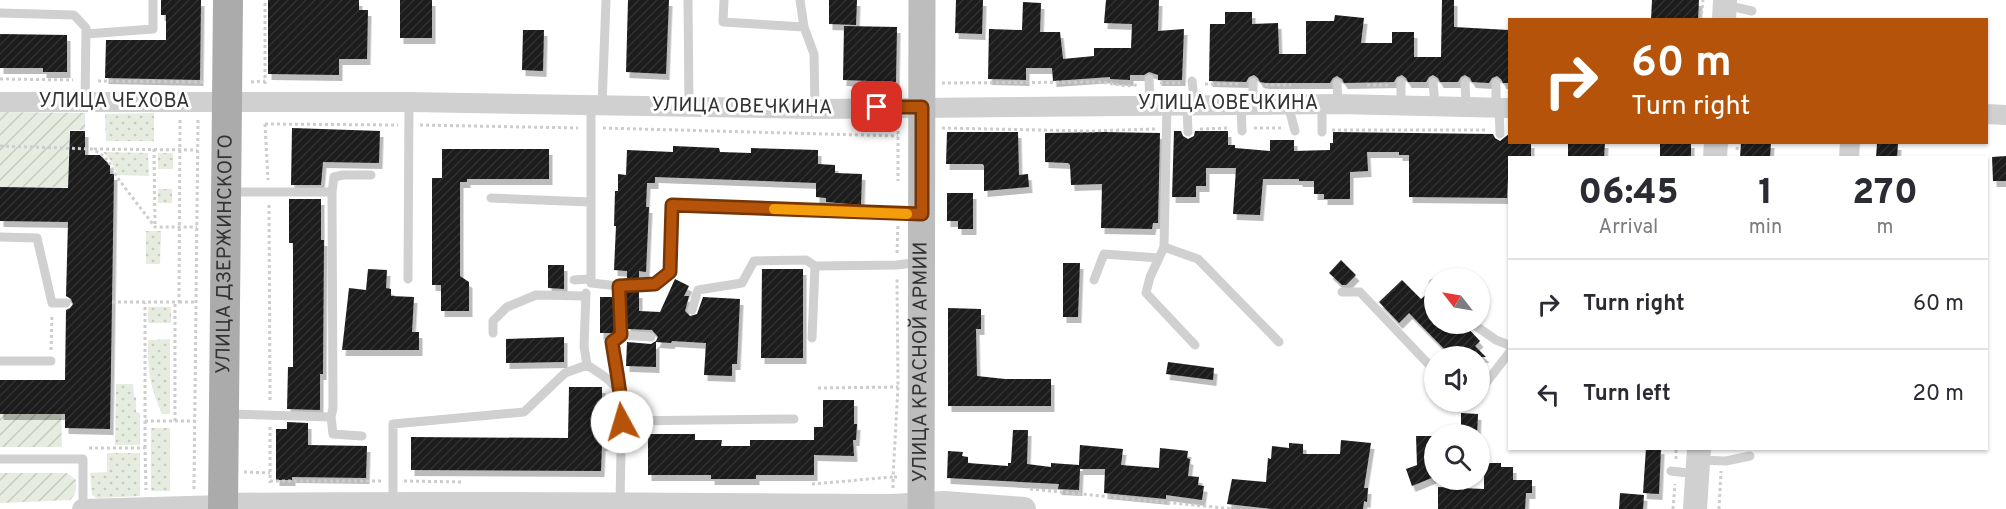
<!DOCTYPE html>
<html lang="en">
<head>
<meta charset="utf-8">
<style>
	:root { --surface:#fff; --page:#f7f7f7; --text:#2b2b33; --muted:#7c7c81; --line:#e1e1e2 }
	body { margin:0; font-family:Overpass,sans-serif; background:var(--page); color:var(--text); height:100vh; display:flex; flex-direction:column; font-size:22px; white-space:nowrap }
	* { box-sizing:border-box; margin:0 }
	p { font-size:20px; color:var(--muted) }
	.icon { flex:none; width:33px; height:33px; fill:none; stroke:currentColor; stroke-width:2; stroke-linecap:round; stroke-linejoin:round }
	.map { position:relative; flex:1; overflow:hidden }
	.side { position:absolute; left:1508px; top:156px; width:480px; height:294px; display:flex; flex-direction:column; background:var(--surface); border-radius:0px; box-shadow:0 2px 4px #0004 }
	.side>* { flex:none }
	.top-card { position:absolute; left:1508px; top:18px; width:480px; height:126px; border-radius:0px; box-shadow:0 2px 4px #0004; background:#b45309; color:#fff; overflow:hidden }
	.needle { width:39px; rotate:301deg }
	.buttons { position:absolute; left:1424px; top:268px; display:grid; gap:12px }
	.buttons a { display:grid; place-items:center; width:66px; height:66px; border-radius:50%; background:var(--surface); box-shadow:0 2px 4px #0004; font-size:30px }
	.pin { position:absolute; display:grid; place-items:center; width:51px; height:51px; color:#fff; margin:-26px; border-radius:12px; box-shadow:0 3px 9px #0006 }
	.me { position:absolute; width:66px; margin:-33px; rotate:354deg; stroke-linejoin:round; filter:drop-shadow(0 0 4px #0008) }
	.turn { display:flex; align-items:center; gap:21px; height:126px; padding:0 24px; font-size:27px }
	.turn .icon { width:78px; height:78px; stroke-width:2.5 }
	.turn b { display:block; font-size:42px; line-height:51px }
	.eta { display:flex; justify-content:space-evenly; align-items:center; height:102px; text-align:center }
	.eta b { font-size:36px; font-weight:800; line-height:42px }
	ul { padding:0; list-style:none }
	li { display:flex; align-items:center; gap:18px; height:90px; padding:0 24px; border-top:2px solid var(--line) }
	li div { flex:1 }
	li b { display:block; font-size:22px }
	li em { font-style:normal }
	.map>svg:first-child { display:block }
	.grass { fill:url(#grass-dots) }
	.garden { fill:url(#garden-furrows) }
	.building { fill:url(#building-hatch); filter:url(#shadow) }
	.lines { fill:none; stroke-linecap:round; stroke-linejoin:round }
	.path { stroke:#cdcdcd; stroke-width:3; stroke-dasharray:3 3; stroke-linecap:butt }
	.service { stroke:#d0d0d0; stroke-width:9 }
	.minor { stroke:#d0d0d0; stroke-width:20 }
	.tertiary { stroke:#d0d0d0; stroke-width:24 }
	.secondary { stroke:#bdbdbd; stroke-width:27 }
	.primary { stroke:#ababab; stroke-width:30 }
	.route-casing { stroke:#753606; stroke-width:15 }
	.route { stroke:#b45309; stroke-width:10 }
	.slow { stroke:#f59e0b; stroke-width:10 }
	.labels { text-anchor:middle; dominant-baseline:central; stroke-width:6; stroke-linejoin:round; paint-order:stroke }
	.street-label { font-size:20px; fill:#333; stroke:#fff }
</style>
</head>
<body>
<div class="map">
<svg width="2006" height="509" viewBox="0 0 2006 509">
	<defs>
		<pattern id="grass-dots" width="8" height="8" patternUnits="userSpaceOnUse" patternTransform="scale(1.5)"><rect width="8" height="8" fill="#e6ecdf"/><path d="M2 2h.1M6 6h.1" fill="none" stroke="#c6cbc0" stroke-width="1.8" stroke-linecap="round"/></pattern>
		<pattern id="garden-furrows" width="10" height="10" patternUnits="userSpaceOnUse" patternTransform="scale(1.5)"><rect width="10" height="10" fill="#e6ecdf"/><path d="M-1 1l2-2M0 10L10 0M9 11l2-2" fill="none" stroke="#c6cbc0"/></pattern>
		<pattern id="building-hatch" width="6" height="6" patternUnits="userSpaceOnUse" patternTransform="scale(1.5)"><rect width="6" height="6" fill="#1a1a1a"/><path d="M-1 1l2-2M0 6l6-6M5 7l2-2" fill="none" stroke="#333"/></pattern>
		<filter id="shadow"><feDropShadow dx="3.5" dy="6" stdDeviation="0" flood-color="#0004"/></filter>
	</defs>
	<rect width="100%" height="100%" fill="#fff"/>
	<path class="grass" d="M154,113V141H106L105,114Z
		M103,152L148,153L149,176L118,175L111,161Z
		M158,153H173V169H158Z
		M158,189H172V203H158Z
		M146,231H161L160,264H146Z
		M148,307H171V323H148Z
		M170,339V414H162C149,383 148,373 148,340Z
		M116,384H133L134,397H136V412L140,413V445H115Z
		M151,428H170V491H151Z
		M107,453H140V496L97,498L92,495L90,473L107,472Z"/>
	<path class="garden" d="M0,112L85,113V130H69L68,187H0Z
		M0,414H61L62,447H0Z
		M0,473H67L76,480C76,488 77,494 70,500L0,503Z"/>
	<path class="building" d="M161,0H201L200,80L105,78L106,40H166V15H161Z
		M268,0H359V10H368L367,59H339V75L268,74Z
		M400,0H432V38H400Z
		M628,0H669L666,74L626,72Z
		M829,0H857L856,25L829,24Z
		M956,0H983L982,34L955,33Z
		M1106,0H1159L1158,31L1184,29L1182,80H1158V75L1149,72L1144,75H1130V80L1110,79V77L1053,81L1052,68H1026V80L988,79L989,29L1022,30L1023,2L1041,3L1040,32H1060L1063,59L1094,56V48H1131L1132,24L1104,23Z
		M1442,0H1454V27L1509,30V83H1503L1501,79L1497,76L1492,78L1489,83L1472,82L1470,78L1465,75L1461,77L1458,82H1440L1438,78L1433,75L1429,77L1426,82H1408L1406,78L1402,75L1397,77L1394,82L1344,83L1342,79L1337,76L1333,78L1330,83H1266L1260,82L1258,78L1254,75L1249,77L1246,82L1209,81L1210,24H1225V12H1252V24L1278,23L1279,54H1306V21H1334L1335,15L1364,18L1361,43H1392V32H1414V57H1441Z
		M1652,0H1699L1698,20H1651Z
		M844,26L897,27L896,82L843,80Z
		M523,30H544L543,71L522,70Z
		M0,34L67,35V72H43V68H0Z
		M292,128L380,131L379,163L323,162L321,185H291Z
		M70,131H85V155H100L110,165V174H114L110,429L65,428V414H0V380H65L66,310L70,308L73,304L71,299L66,296L68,222L0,221V187L68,188Z
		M1174,131H1181L1183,136L1188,139L1194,136L1195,131H1228V145H1235V148L1270,151V140H1294V151L1330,150V143H1333V132L1493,134L1495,138L1500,141L1509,134V142H1531V158H1509L1507,198L1409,197V155H1399V152H1367L1368,171L1350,172V199H1324V194H1314V181H1299V179H1263L1260,215L1233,214L1236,168H1206V186H1196V197H1172Z
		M947,132H1018L1019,175L1028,174L1029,187L984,191V166L983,164H946Z
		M1103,132L1160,133L1158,223H1153L1152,229L1101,228L1102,184L1071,185L1070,165L1068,163L1045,162V133Z
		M1568,142H1605L1604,158H1568Z
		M1660,142H1691V158H1660Z
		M1741,142H1771L1770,158H1740Z
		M1877,143L1898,144L1897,158H1876Z
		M673,146L719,148L720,152L751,153V148L818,150V164L835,165V173L862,174L861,205L826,202V198L816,197V183L655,177V183H647L646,207H649L646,272L639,271V278L627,279V271L614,270L616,226H614L615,191H618V174L626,175L627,150L673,152Z
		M442,149H549V179H467V182H460V276L469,282V311H441V285H432V178H442Z
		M2006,156V181H1993L1992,157Z
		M947,193H973V229H958V221H947Z
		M289,199H321V240H324L323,374H320V410L287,409L288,367H293V243H289Z
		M1341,260L1356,275L1346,285H1342L1329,273Z
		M1063,263H1080L1078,317H1063Z
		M548,265H564V289L548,288Z
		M368,269L387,270L386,288L391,289V296L414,297L412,332H419V350H342L349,288L366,290Z
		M762,269H803V358H761Z
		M675,279L689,286L684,296H689L685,311L690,316L697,314L703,297L740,299L737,364H732V376L704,375L706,343L672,341L671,343L656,342V367L626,366L627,342L651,344L656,341L658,337L652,330L627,329L626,292H639V311L660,312Z
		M1402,280L1421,299L1430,291L1434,292V324H1464L1480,341L1475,346L1486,357H1452L1409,313L1399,323L1379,302Z
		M600,297H613L614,332L612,333H600Z
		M948,308L981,309V329H976L977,376L1005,379H1051V406H948Z
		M564,337V362L506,363V339Z
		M1168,362L1214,368L1213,380L1166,374Z
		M569,387H602V415H609L608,445H602L601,471L411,470V437L568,438Z
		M823,400H854V424H857L856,440H853L854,456L814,455V475H756V479H711V475H648V434H695V440H722L721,446H750V440H814V427H823Z
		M1461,413L1478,414L1477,435H1461Z
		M287,422L308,423V445L367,446L366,478L292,477V480H276V429H287Z
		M1013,430H1028L1027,464L1051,467V463L1079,465L1080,445L1123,449L1121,465L1159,468L1160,448L1188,451L1187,458L1190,459L1188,476L1199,477L1198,485L1204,486L1202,500L1166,495V499L1104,493L1105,469H1080L1079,490L1058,489L1059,484L947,478L948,451L963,452L962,456L968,457V463L1008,466V463H1011Z
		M1416,436H1433L1434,477L1412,486L1406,469L1417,465Z
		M1341,440L1371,443L1364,488H1368L1367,502L1364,501L1363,509H1273L1227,504L1232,479L1266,482L1268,458L1271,459L1272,446L1289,448V443L1303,444V454H1340Z
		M1646,448H1661L1659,494L1643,493Z
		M1484,463H1501V467H1513V480H1532V493H1526L1525,509H1438V487L1484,489Z
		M1620,493L1644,495L1643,509H1619Z"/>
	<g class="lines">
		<path class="path" d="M1701,20L1703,0
			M0,79L73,80
			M98,81L205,82
			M251,82L265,81
			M942,83L1101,82L1126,86L1138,85
			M1160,83H1180
			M265,84V0
			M1205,84H1240
			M1265,85H1291
			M1367,85H1390
			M265,124L398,125
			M265,124L268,180
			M420,125L578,128
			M898,125V181
			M603,128L898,136
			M942,128L1088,131L1155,129
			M1254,128H1281
			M1200,129L1230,128
			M1332,130H1488
			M0,146L92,149C112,159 108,165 120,181C131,196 143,211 155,227H197
			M94,149L197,150
			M154,149L155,225
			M1737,150L1738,142
			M269,205L270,402
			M897,253L898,224
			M112,302H179L180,119
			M179,302H196
			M51,350L52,315
			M818,388L898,387
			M145,421H195
			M175,421V302
			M270,427V483
			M89,448H145L146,490
			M145,448V303
			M1676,459V448
			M244,472L270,473
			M270,481H383
			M404,481L464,482
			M812,484L893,477L898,387L897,278
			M893,488V477H900
			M194,489L198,118
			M1030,489L1234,509
			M1673,509L1675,484
			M1719,509L1721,471"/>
		<path class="service" d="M688,0L689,106
			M724,0L723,22L804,27
			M800,0L804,27L814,54L815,109
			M1725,5L1752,11
			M0,13L74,15L86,28L85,102
			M86,34L153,29V0
			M1149,79L1150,105
			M1192,81L1195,105
			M1253,82V105
			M1401,82V105
			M1433,82L1435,106
			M1465,82L1466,107
			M1337,83L1338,104
			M1322,104V132
			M591,105V283L619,286L655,284L670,272L672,205L920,214
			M602,105L606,0
			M1187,105L1188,132
			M1241,105L1242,131
			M1288,105L1295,131
			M1496,107V83
			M1499,107L1500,134
			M332,192L334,177L343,175H371
			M491,198L590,202
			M0,237L37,238L52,303H66
			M1164,247L1198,259L1279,342
			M1159,258L1150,277L1146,293L1195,345
			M408,279L409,102
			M574,280L590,279
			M1094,280L1104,254L1159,258L1164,247L1167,105
			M1433,283L1434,285
			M1342,292H1360L1434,370
			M586,293L584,346L587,365
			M692,310L698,290L742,283L754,261L806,260L815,266
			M1473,324L1496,340L1509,345
			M493,333V321L507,307L536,295L585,296
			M621,335L651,337
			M812,338L815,266L897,265L920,262
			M0,361H51
			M618,389L612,342L621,335L619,286
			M1479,392L1509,353
			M1464,402H1465
			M229,414L331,417L333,408L332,192H231
			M331,417L333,434L362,436
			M622,421L794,419
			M0,459H83V509
			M1699,460L1726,461L1750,456
			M1671,471L1696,474
			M393,503V424L524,412L565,373L587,365C601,374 615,382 622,397L620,504"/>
		<path class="minor" d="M0,102H409L815,109L1338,104L1509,108
			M1986,114L2006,115
			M1849,158L1850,142
			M82,509L223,505"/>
		<path class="tertiary" d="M1724,20L1725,0
			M1715,158L1716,142
			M223,505C446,502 669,505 892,506L944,503L1024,509
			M1695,509L1699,448"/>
		<path class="secondary" id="s1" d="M921,509L922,0"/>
		<path class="primary" id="s2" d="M223,509L228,0"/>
	</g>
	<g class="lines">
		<g class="route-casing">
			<path id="route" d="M622,422C622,395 616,369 612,342L621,335L619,286L655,284L670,272L672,205L922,214V107H877"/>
		</g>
		<use href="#route" class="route"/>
		<path class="slow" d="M774,209L907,214"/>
	</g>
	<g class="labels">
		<g class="street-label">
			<text x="114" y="102">УЛИЦА ЧЕХОВА</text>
			<text x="1228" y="104">УЛИЦА ОВЕЧКИНА</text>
			<text transform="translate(742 107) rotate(1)">УЛИЦА ОВЕЧКИНА</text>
			<text stroke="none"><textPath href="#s2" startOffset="255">УЛИЦА ДЗЕРЖИНСКОГО</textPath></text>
			<text stroke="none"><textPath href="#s1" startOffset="147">УЛИЦА КРАСНОЙ АРМИИ</textPath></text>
		</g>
	</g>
</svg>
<div class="buttons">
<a><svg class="needle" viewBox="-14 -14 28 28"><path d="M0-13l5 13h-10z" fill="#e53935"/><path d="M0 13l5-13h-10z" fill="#7c7c81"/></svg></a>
<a><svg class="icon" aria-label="sound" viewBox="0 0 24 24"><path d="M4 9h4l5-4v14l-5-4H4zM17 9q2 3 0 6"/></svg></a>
<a><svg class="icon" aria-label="search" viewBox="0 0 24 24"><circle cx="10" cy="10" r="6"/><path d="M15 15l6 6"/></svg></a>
</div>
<div class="pin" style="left:877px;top:107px;background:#d93025"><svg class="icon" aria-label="arrive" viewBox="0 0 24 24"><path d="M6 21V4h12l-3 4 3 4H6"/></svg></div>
<svg class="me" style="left:622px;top:422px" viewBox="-20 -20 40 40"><circle r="19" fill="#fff"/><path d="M0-13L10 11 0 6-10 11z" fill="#b45309"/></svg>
<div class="top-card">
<div class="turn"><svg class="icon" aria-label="right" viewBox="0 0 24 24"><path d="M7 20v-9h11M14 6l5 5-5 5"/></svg><div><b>60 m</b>Turn right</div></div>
</div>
<section class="side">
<div class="eta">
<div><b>06:45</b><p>Arrival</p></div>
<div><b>1</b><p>min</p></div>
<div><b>270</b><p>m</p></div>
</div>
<ul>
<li><svg class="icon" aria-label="right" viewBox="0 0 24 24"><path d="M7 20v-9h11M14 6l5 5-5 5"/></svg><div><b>Turn right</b></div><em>60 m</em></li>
<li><svg class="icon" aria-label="left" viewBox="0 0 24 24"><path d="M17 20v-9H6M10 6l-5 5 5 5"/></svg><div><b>Turn left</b></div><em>20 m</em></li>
</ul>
</section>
</div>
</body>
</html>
